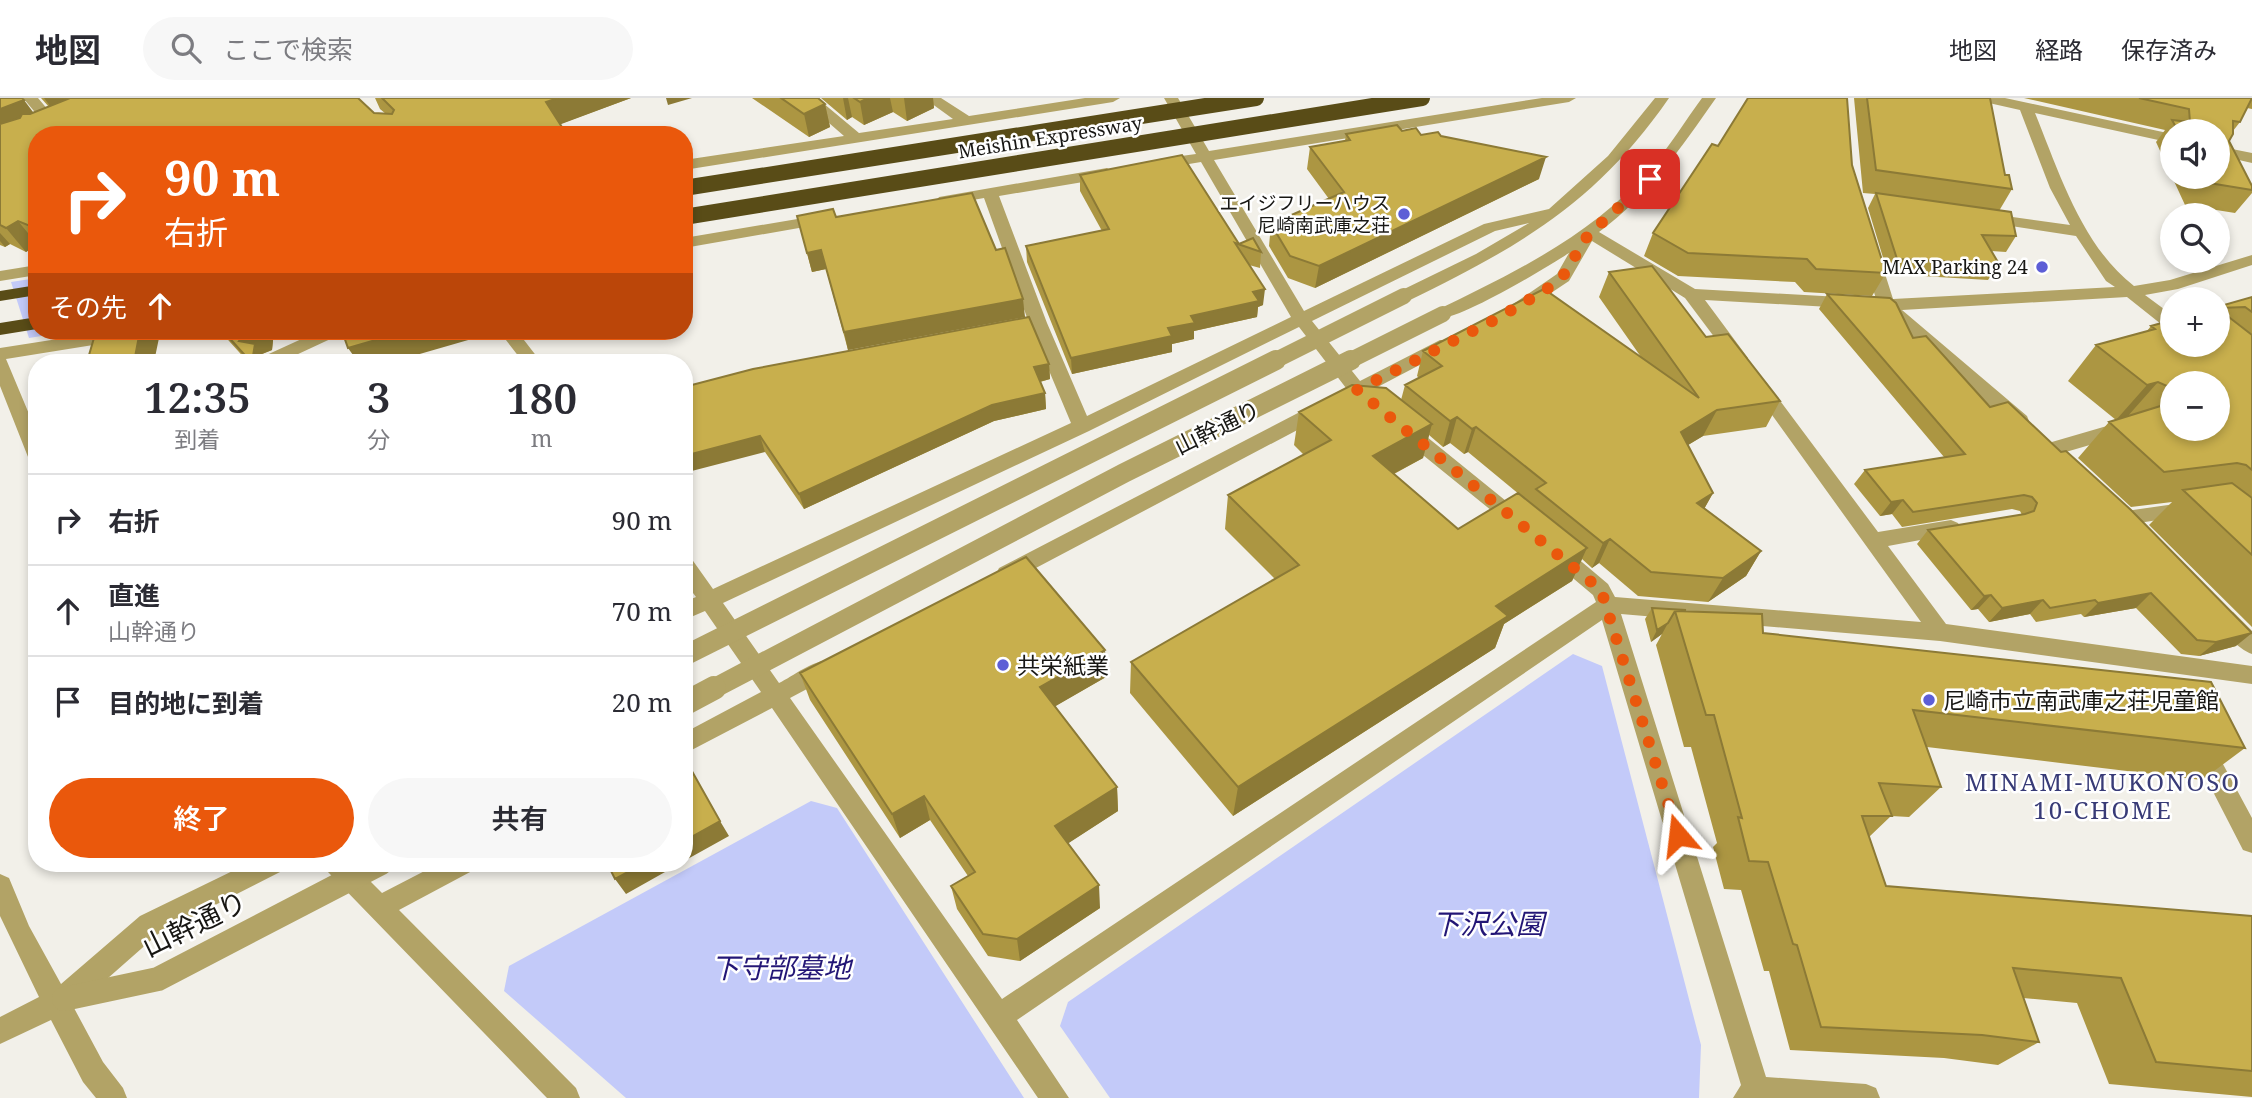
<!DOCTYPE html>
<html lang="ja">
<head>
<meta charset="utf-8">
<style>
	:root { --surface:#fff; --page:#f7f7f7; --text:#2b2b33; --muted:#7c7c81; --line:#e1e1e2; --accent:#ea580c }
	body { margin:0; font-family:"Noto Serif","Noto Sans JP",serif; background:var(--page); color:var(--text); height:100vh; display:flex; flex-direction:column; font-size:26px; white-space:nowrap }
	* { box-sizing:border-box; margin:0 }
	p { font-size:23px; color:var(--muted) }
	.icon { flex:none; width:38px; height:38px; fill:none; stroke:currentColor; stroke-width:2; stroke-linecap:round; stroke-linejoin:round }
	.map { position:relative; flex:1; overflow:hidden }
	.side { position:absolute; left:28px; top:256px; width:665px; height:518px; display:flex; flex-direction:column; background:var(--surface); border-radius:28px; box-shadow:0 4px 10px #0003 }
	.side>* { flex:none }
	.banner { position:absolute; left:28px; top:28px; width:665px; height:214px; border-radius:28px; box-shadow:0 4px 10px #0003; background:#ea580c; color:#fff; overflow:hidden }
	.controls { position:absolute; left:2160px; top:21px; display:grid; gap:14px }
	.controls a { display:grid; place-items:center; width:70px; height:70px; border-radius:50%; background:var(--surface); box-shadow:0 4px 10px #0003; font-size:35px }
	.pin { position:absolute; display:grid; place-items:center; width:60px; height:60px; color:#fff; margin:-30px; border-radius:14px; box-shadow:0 4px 10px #0006 }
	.me { position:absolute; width:77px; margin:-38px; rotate:343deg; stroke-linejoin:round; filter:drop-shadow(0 0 5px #0008) }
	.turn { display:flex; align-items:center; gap:24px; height:147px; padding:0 21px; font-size:32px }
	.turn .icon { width:91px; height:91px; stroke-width:2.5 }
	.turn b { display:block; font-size:49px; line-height:60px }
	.then { display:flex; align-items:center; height:66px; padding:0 21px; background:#0003; gap:14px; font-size:26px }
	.eta { display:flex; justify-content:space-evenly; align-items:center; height:119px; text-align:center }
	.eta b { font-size:42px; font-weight:600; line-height:49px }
	.cta { display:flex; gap:14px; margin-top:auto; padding:14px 21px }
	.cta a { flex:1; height:80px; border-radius:42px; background:var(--accent); color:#fff; font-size:28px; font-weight:600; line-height:80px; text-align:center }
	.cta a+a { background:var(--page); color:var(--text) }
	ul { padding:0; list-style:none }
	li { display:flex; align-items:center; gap:21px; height:91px; padding:0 21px; border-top:2px solid var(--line) }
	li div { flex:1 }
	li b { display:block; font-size:26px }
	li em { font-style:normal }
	header { display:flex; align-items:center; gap:42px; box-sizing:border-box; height:98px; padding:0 35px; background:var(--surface); border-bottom:2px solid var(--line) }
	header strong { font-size:33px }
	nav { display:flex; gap:38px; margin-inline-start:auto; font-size:24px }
	.search { width:490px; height:63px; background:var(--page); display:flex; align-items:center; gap:18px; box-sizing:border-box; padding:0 24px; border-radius:38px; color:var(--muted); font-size:26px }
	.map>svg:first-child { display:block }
	.green { fill:#c3caf9 }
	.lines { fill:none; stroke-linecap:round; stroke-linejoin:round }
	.minor { fill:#b2a366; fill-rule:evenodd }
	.highway { fill:#594c17; fill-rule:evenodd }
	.minor-bridge-far2 { stroke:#b2a366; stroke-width:16 }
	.minor-bridge-far1 { stroke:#b2a366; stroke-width:20 }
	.minor-bridge { stroke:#b2a366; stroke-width:24 }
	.highway-bridge { stroke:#594c17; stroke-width:16 }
	.wall { fill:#ac9642; fill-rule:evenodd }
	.shaded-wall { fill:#8c7a36 }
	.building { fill:#c8af4d; stroke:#8c7a36; stroke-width:2; fill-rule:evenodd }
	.route { stroke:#ea580c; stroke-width:12; stroke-dasharray:0 21.6 }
	.poi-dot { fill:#5d5ed6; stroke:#fff; stroke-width:2.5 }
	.labels { text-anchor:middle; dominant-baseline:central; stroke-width:5; stroke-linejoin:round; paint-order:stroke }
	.far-street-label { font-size:19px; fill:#181714; stroke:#fff }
	.far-poi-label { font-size:19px; fill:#181714; stroke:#fff; text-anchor:end }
	.street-label { font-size:23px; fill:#181714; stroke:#fff }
	.poi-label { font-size:23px; fill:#181714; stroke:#fff; text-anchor:start }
	.neighbourhood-label { font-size:24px; letter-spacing:2px; fill:#383b77; stroke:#fff }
	.near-street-label { font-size:28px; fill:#181714; stroke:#fff }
	.near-park-label { font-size:28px; font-style:italic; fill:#231676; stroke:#fff }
</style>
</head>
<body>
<header>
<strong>地図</strong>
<div class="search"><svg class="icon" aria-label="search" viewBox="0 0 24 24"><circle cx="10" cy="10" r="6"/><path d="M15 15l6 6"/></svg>ここで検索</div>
<nav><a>地図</a><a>経路</a><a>保存済み</a></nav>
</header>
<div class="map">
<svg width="2252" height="1000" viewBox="0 0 2252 1000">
	<rect width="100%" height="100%" fill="#f2f0e9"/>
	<path class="green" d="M37,180V233H73L29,240L11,184Z
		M1573,556L1602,568L1701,947L1699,1000H1110L1060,928L1068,904Z
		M811,703L837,710L1024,1000H626L504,893L509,868Z"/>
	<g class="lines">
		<path class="minor" d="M23,0H38L60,26L62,29L60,32H50Z
			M805,0H817L859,35L953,21L924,0H941L969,18L1085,0H1120L1113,4L684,72V62L844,38L806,5Z
			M1164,0H1178L1209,53L1542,0H1576L1569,4L1214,62L1304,213L1484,126L1549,111L1608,58L1655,0H1669C1598,103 1521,148 1410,202H1398L1396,198L1398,194L1476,156L1529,125L1495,133L1312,223L1360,283L1440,242H1452L1455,246L1452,250L1370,293L1382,306L1380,310H1366L1356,301L1013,482L1006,484L999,482L996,476L999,470L1346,290L1299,229L1089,333L723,505L779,585C795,577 819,557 837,563L840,569L837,575L790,600L1002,901L1596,504L1593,497L1549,460L1546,454L1549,448L1556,446L1563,448L1608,486L1615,499L1921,524L1754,292L1751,288L1754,284H1766L1878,434L1951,422L1958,425L1961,430L1958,435L1888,448L1946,526L2252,568V586L1940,543L1621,516L1766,979L1866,986L1876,990L1880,1000H1733L1741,987L1602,522L1017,922L1069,1000H1038L772,610L684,656V635L761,594L705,513L684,522V504L696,499L684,483V458L691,460L713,491L1071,325L1029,225L984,100L945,107L937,102L939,99L1107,70L1115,75L1107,80L999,98L1047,225L1087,318L1291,219L1201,64L1159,71L1151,66L1159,61L1196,56Z
			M1702,0H1716C1681,50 1649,97 1599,134L1695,191L1876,201L1864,160L1872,155L1880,160L1893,201L2115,189L2106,183L2076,138L1978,123L1976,120L1984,115L2070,127L2050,90L2020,12L1980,3L1978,0H2005L2172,36V45L2035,15C2059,74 2082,148 2134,188L2170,182L2252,157V167L2178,191L2145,197L2172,217V232L2166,230L2127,199L1902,212L2027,318L2029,323L2027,328H2013L1882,212L1705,202L1748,260L1739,266L1733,264L1685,200L1592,143L1569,183L1527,211H1515L1512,207L1557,176L1569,155C1549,168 1455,225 1437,220L1434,216L1437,212C1514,175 1594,136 1651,70C1670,48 1685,23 1702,0Z
			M2217,48L2252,55V65L2217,57Z
			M827,116L833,118L835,121L833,124L684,150V140Z
			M37,167V177L0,183V173Z
			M109,233H152L143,239L6,261L37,335V366L30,364L0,288V250Z
			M319,233H342L339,237L281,264H257L260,260Z
			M499,233H517L541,264H523Z
			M2124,323L2131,325L2133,330L2131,335L2052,358L2045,356L2043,351L2045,346Z
			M1404,324L1411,326L1527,420L1530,425L1527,430L1520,432L1513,430L1397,336L1395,331L1397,326Z
			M2189,404L2196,406L2199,411L2196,416L2126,427L2119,425L2116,420L2119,415L2126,413Z
			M2225,512L2233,514L2252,533V556C2238,551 2221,533 2214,520L2217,514Z
			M2202,639L2210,642L2252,720V755L2243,752L2190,649L2194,642Z
			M249,765H285L282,773L158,836L74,910L103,964L123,990L127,1000H96L83,984L51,922L0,946V919L39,899L0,818V776L9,780L29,828L61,886L140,818Z
			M324,765H352L382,795L440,765H475L472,773L399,812L576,990L580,1000H547L327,773Z"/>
		<path class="highway" d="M37,187V197L0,203V193Z
			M37,219V231L0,237V225Z"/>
		<path class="minor-bridge-far2" d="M1272,264L1404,198
			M1347,264L1443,216"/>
		<path class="minor-bridge-far1" d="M684,558L1276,262
			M711,592L1124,375L1351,262"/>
		<path class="minor-bridge" d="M684,606L714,590
			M64,901L158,881L381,765"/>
		<path class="highway-bridge" d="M684,90L1256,0
			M684,119L1422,0"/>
	</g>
	<path class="wall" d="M0,0L33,15L49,9L41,0H358L374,15L386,16L380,11L375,0H631L560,26L37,37V147L26,154L10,146L5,149L0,147Z
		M752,0H818L825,6L830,29L809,39Z
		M821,0H933L934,10L907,23L893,14L864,27L852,19L847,22Z
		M1854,0H1990L2005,77L2012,91L1999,113L2016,138L2006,154L1991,153L1999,166L1988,182L1888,176L1868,110L1875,96L1863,95Z
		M2024,0H2252V11L2247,10L2240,24L2233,33L2229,43L2252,88V95L2235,115L2185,107L2156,44L2165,32ZM2172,33H2217V79H2172Z
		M1402,33L1421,37L1441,38L1539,81L1315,190L1288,180L1269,148L1271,126L1329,101L1307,71L1310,49L1345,43L1346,36Z
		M1718,48L1852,67L1886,175L1872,198L1804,194L1795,184L1678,178L1644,158L1653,135Z
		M1080,77L1261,154L1260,170L1249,167L1263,207L1258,209L1257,219L1194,233V241L1172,246V254L1072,276L1027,164L1026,148L1102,133L1080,93Z
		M797,118L836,119L996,152L1025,219L848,252L826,171L812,174Z
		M1609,174L1706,239L1780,303L1766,329L1703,338L1688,347L1713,395L1704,411L1761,453L1746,478L1708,504L1638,498L1599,465L1592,470L1582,461L1572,483L1504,526L1495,550L1233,718L1130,595L1131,564L1275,481L1225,431L1228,397L1304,357L1294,347L1299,314L1401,302L1405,287L1419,280L1417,278L1423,253L1641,259L1599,199ZM1429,337L1443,349L1450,345L1464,356L1468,354L1520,397L1458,431L1394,376L1423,360Z
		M1827,196L1913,240L1990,309L2236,548L2199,558L2181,556L2136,510L2084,519L2081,516L2036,524L2030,516L1989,524L1978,511L1971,512L1917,446L1928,432L2022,417L2020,413L2012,411L1902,429L1892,416L1880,418L1854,386L1865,372L1944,359L1819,211Z
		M2252,199V529L2149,427L2172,404L2131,409L2078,360L2109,324L2116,322L2068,283L2096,247L2147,233L2151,228Z
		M220,233H274L272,252L262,256L268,264H248Z
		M1049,266L1050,281L1040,284L1045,295L1046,311L994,323L804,411L765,354L684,289Z
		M1652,510L1686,513L1763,535L2245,650L2202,682L1927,649L1941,689L1909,719L1891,718L1869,739L1886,788L2252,818V999L2109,986L2077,905L2023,900L2039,944L1998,967L1944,960L1790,952L1769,873H1764L1741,792L1724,791L1713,749L1717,745L1691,649H1684L1656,547L1662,536L1651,544L1645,521Z
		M1105,552L1106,579L1055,608L1117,689L1118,713L1068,745L1100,810L1020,863L988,858L957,811L951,788L968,778L930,722L900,740L810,602L800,575Z"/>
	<path class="shaded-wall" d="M44,0H114L59,20Z
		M558,0H631L556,28L546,4Z
		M666,0H692L668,7Z
		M843,0H848L852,19L847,22Z
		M868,0H890L893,14L864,27L860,4Z
		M904,0H933L934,10L907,23Z
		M24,2L42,26L0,41V11Z
		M825,6L830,29L809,39L804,16Z
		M1546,59L1539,81L1315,190L1319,168Z
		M18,123L37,146V147L26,154L6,130Z
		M0,135L10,146L5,149L0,143Z
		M821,152L826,171L812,174L807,155Z
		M1265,191L1263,207L1258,209L1257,219L1194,233V241L1172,246V254L1072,276L1071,260L1168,230L1191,218L1253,194Z
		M1023,201L1025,219L848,252L844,234Z
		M140,233H154L159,240L154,264H106Z
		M252,233H274L272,252L262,256L268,264H252L239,243L244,237Z
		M407,233H487L489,236L392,264H358L348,250Z
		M1049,266L1050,281L1035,285L1034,269Z
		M2158,284L2127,319L2116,322L2147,287Z
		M1045,295L1046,311L994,323L804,411L799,396L992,307Z
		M1717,312L1703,338L1668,359L1681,334Z
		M1457,319L1450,345L1443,349L1450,323Z
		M1432,326L1423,360L1365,391L1373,358Z
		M1476,329L1468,354L1464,356L1472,331Z
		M760,338L765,354L684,375V358Z
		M1713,395L1699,420L1697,405Z
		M1903,402L1892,416L1880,418L1891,404Z
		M1610,441L1599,465L1592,470L1603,445Z
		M1587,450L1572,483L1504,526L1495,550L1233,718L1238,689L1496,508Z
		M1761,453L1746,478L1708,504L1723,480Z
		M2151,495L2136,510L2084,519L2098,505Z
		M1991,497L1978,511L1971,512L1984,498Z
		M2043,502L2030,516L1989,524L2002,510Z
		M1668,525L1662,536L1651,544L1657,532Z
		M2252,535L2236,548L2199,558L2216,544Z
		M1105,552L1106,579L1042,616L1040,589Z
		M1117,689L1118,713L1058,752L1055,728Z
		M924,698L930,722L900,740L892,716Z
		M720,723L729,738L684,763V743Z
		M645,765H681L626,796L615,781Z
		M1099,787L1100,810L1020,863L1017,841Z"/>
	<path class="building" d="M0,0H22L24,2L0,11Z
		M70,0H358L374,15L392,16L394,12L382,0H558L546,4L567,37H37V129L35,130L18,123L6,130L0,127V26L20,20L22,16H30Z
		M781,0H818L825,6L804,16Z
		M854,0H868L860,4Z
		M1748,0H1847L1852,67L1886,175L1816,171L1807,161L1688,155L1653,135L1712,46L1718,48Z
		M1867,0H1990L2005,77H2009L2012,91L1876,72Z
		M2139,0H2252L2240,24L2233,23V36L2229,43L2252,88V92L2203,84L2200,79H2217V33H2178L2172,22L2190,24L2189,11Z
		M1397,27L1402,33L1416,30L1421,37L1438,34L1441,38L1546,59L1319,168L1290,158L1271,126L1344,94L1310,49L1350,42L1346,36Z
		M1182,57L1239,146L1253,140L1261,154L1235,145L1265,191L1253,194L1259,203L1191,218L1195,225L1168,230L1172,238L1071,260L1026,148L1109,131L1080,77Z
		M972,95L996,152L1005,150L1023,201L844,234L821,152L807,155L797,118L833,111L836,119Z
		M1876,95L2011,114L2016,138L1982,137L1999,166L1897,161Z
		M1652,168L1706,239L1728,236L1780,303L1717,312L1681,334L1713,395L1697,405L1761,453L1723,480L1651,474L1610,441L1603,445L1536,391L1546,385L1476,329L1472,331L1457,319L1450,323L1405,287L1442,268L1423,253L1544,191L1699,300L1609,174Z
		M1827,196L1890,200L1896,205L1913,240L1926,238L1990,309L2008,304L2061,354L2066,353L2131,412L2252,535L2216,544L2197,542L2151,495L2098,505L2095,502L2050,510L2043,502L2002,510L1991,497L1984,498L1928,432L2025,416L2034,413L2037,405L2032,399L2024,397L1913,414L1903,402L1891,404L1865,372L1965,356Z
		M2252,199V214L2245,209L2220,210L2221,213L2252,237V372L2246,367L2237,365L2164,374L2109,324L2170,305L2165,301L2169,295L2167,288L2158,284L2147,287L2096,247L2155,231L2151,228L2172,222V247H2217V209ZM2172,285H2217V331H2172Z
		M1029,219L1049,266L1034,269L1045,295L992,307L799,396L760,338L684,358V289L753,271Z
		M96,233H140L135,259L106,264H87Z
		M223,233H252L244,237L239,243L255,246L252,264H251Z
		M342,233H407L348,250Z
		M1352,287L1386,290L1432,326L1373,358L1458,431L1518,395L1587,450L1496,508L1508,518L1238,689L1131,564L1299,467L1228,397L1331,342L1299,314Z
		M2232,385L2252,400V457L2183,392Z
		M1026,459L1105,552L1040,589L1117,689L1055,728L1099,787L1017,841L983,836L951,788L975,774L924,698L892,716L800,575Z
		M1652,510L1686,512L1675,513L1668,525L1657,532Z
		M1675,513L1762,516L1763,535L2211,584L2245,650L1913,612L1941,689L1879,685L1892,718H1862L1886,788L2252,818V973L2156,964L2121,880L2013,870L2039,944L1982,937L1821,929L1797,847L1793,846L1768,764L1749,763L1738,719L1742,720L1714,617H1706Z
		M684,659L720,723L684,743Z
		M607,765H645L615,781Z"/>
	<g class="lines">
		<path class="route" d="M1650,81L1588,137L1563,178L1550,189L1500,219L1357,292L1601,492L1678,737"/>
	</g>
	<g class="poi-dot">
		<circle cx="1404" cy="116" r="7"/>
		<circle cx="2042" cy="169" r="7"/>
		<circle cx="1003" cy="567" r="7"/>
		<circle cx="1929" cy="602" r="7"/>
	</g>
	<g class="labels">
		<g class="far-street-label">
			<text transform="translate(1050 39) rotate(-9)">Meishin Expressway</text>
		</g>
		<g class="far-poi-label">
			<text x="1390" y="105">エイジフリーハウス<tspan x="1390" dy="22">尼崎南武庫之荘</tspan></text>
			<text x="2028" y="169">MAX Parking 24</text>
		</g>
		<g class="street-label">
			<text transform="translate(1217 329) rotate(-26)">山幹通り</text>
		</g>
		<g class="poi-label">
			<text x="1017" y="567">共栄紙業</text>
			<text x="1943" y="602">尼崎市立南武庫之荘児童館</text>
		</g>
		<g class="neighbourhood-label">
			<text x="2103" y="683">MINAMI-MUKONOSO<tspan x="2103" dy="28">10-CHOME</tspan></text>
		</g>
		<g class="near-street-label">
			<text transform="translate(194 825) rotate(-26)">山幹通り</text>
		</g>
		<g class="near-park-label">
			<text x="1488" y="825">下沢公園</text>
			<text x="781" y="869">下守部墓地</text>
		</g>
	</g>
</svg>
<div class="controls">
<a><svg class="icon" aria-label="sound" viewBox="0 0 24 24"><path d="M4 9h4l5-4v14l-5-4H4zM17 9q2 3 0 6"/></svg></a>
<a><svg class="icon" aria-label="search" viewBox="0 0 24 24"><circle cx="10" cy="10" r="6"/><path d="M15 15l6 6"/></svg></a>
<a>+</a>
<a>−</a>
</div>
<div class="pin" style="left:1650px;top:81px;background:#d93025"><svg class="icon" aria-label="arrive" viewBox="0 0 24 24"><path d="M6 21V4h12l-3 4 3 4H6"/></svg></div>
<svg class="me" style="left:1678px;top:737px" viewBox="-20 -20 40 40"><path d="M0-17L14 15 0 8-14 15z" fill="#ea580c" stroke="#fff" stroke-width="4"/></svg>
<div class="banner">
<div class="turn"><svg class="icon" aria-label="right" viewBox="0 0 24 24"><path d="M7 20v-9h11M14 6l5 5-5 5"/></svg><div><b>90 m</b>右折</div></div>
<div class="then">その先<svg class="icon" aria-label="ahead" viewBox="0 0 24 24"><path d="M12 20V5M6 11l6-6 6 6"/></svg></div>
</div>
<section class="side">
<div class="eta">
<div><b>12:35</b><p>到着</p></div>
<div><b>3</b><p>分</p></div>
<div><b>180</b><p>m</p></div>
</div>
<ul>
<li><svg class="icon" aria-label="right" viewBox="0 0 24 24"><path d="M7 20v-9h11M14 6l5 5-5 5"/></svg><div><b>右折</b></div><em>90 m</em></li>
<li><svg class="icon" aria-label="ahead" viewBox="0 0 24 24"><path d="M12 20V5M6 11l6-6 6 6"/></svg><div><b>直進</b><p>山幹通り</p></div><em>70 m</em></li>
<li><svg class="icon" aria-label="arrive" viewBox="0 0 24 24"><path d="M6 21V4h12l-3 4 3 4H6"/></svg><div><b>目的地に到着</b></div><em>20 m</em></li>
</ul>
<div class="cta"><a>終了</a><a>共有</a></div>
</section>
</div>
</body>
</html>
